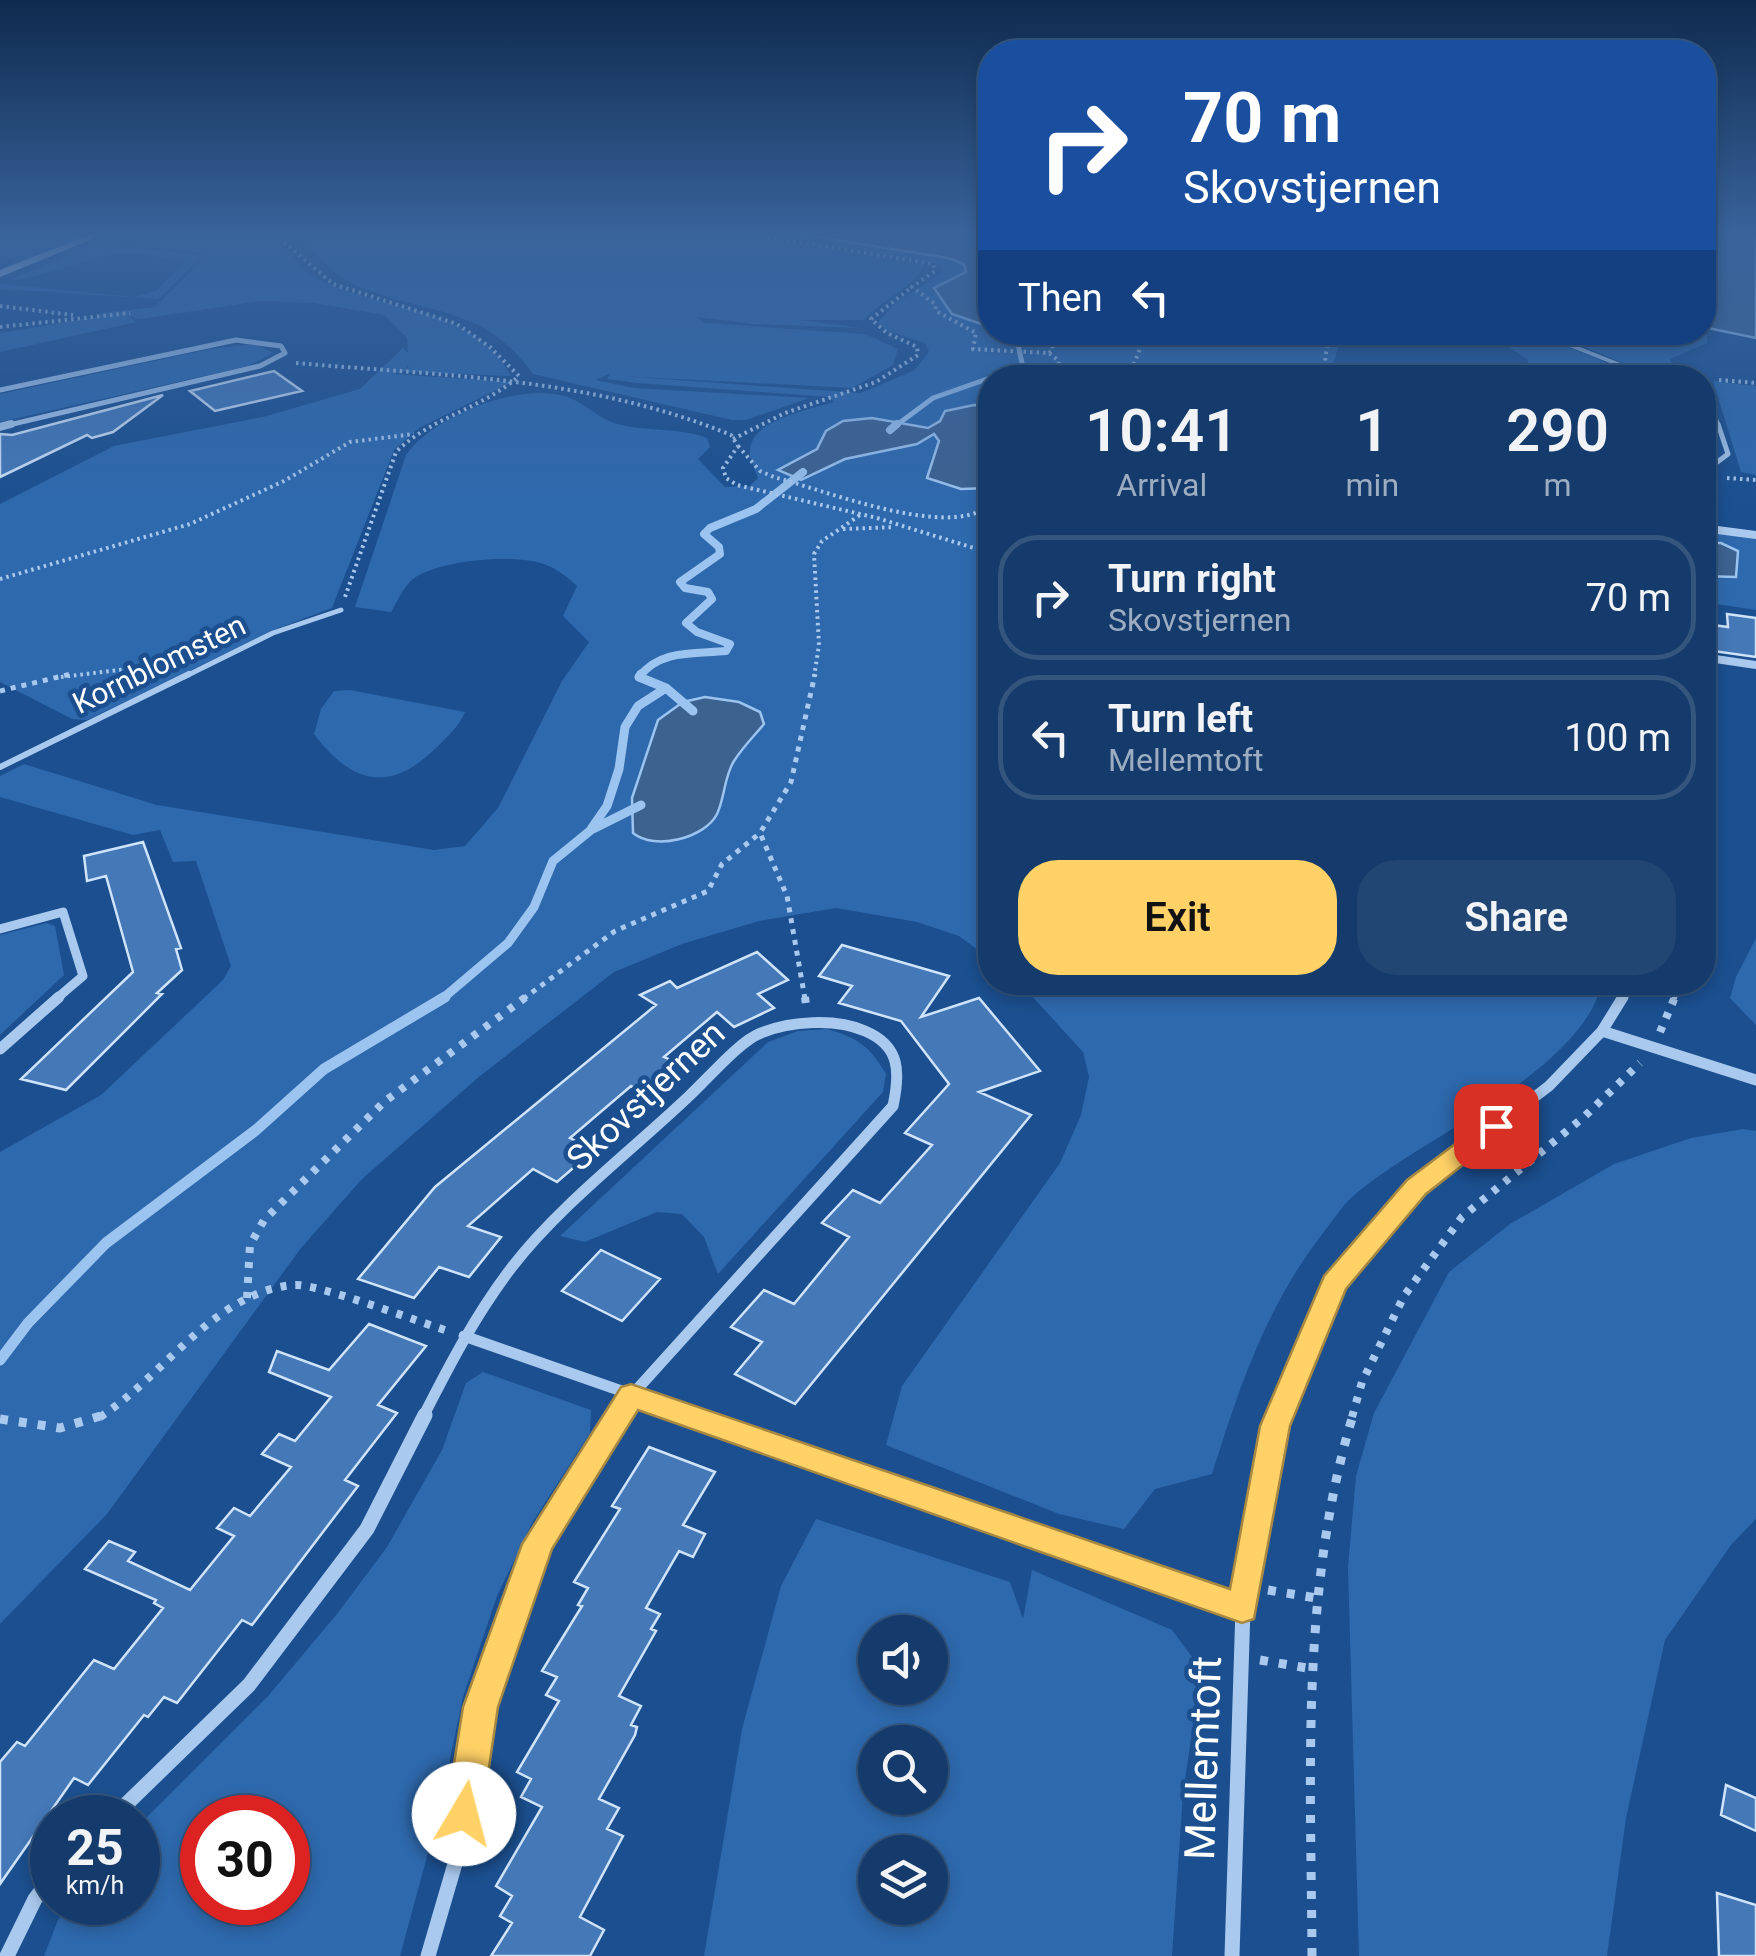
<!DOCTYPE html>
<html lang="en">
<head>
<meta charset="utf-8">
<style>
	:root { --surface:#143b6b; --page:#214673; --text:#f1f3f6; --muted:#9dadc1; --line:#33557e; --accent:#ffd166 }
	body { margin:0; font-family:Roboto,sans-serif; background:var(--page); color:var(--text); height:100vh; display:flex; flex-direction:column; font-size:38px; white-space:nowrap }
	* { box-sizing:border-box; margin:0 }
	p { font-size:32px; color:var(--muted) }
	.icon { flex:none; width:55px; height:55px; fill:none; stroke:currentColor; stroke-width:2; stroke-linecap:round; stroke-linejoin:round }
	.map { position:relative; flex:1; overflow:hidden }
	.side { position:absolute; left:978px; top:365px; width:738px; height:630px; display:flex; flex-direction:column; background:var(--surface); border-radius:40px; box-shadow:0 5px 15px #0003,0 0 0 2px var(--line) }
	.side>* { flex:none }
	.hud { position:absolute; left:978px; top:40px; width:738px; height:305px; border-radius:40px; box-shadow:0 5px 15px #0003,0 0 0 2px var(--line); background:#1a4fa0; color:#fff; overflow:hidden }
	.fabs { position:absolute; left:858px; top:1615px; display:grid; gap:20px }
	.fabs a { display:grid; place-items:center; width:90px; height:90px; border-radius:50%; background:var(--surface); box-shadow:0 5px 15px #0003,0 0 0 2px var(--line); font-size:50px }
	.speed { position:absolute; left:30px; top:1795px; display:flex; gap:20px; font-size:50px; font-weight:700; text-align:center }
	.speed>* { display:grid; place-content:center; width:130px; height:130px; border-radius:50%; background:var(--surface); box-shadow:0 5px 15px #0003,0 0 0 2px var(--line); line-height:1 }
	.speed small { font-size:25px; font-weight:400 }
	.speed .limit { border:15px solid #d22; background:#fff; color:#111 }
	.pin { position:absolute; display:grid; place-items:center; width:85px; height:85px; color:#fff; margin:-42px; border-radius:20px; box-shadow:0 5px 15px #0006 }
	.me { position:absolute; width:110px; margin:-55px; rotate:8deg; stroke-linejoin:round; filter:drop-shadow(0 0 8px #0008) }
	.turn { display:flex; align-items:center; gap:35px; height:210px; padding:0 40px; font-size:45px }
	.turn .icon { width:130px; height:130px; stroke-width:2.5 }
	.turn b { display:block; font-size:70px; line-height:85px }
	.then { display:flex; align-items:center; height:95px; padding:0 40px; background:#0003; gap:20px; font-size:38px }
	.eta { display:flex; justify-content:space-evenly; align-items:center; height:170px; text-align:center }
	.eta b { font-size:60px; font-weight:600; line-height:70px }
	.primary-button { display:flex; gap:20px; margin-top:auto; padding:20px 40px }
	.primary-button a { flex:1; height:115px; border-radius:40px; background:var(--accent); color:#111; font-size:40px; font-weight:600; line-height:115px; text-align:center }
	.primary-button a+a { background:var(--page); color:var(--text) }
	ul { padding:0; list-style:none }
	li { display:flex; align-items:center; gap:30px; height:125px; margin:0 20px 15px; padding:0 20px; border:5px solid var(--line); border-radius:40px }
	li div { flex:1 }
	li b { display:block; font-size:38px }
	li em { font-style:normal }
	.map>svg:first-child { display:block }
	.green { fill:#2e69ad; fill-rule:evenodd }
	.water { fill:#3c6290; stroke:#9cc4f0; stroke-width:2.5 }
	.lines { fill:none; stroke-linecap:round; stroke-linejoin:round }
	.stream-far3 { stroke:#9cc4f0; stroke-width:5 }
	.stream-far2 { stroke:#9cc4f0; stroke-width:8 }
	.stream-far1 { stroke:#9cc4f0; stroke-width:9 }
	.stream { stroke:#9cc4f0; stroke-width:11 }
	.building { fill:#4478b7; stroke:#cfe3fa; stroke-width:2.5 }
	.path-far3 { stroke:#a9c9ee; stroke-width:4; stroke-dasharray:2.5 4; stroke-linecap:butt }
	.path-far2 { stroke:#a9c9ee; stroke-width:5; stroke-dasharray:5 6; stroke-linecap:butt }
	.path-far1 { stroke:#a9c9ee; stroke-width:8; stroke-dasharray:6 9; stroke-linecap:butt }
	.path { stroke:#a9c9ee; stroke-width:9; stroke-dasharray:8 11; stroke-linecap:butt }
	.lane-far2 { stroke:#a9c9ee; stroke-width:4 }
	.lane-far1 { stroke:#a9c9ee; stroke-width:5 }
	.lane { stroke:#a9c9ee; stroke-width:6 }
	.street-far4 { stroke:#a9c9ee; stroke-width:5 }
	.street-far3 { stroke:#a9c9ee; stroke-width:8 }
	.street-far2 { stroke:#a9c9ee; stroke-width:9 }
	.street-far1 { stroke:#a9c9ee; stroke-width:11 }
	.street { stroke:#a9c9ee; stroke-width:15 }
	.secondary { fill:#d6e6fa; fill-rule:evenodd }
	.route { fill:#ffd166; stroke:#a68842; stroke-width:2.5 }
	.labels { text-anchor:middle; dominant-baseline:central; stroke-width:9; stroke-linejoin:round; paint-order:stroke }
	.far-street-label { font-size:30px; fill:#fff; stroke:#1b4f8f }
	.street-label { font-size:35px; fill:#fff; stroke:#1b4f8f }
	.near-street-label { font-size:42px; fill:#fff; stroke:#1b4f8f }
</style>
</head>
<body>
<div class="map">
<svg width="1756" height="1956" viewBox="0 0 1756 1956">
	<rect width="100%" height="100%" fill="#1b4f8f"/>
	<path class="green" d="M0,233H93L0,270L20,258L0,257Z
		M145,233H258C291,241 291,264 317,278C378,312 475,305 511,376L409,372L408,365L406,371L393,374L512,382L419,428L394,450L332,608L279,628L87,720L72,719L0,682V504L114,446L263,417L360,389L403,348L408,353L407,338L384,315L313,303L261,301L140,319L128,316L136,322L0,352V333L97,317L101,313L155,307L207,254L134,244L135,238Z
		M293,233H730L924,265C912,290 882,299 864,320H799L862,328L753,324L697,317L705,323L865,334L898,349L893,365L852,388L621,376L861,393L915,370L929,352L925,343L888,331L878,323L893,305L942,272L941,265L766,233H792L948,258L965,264L966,272L934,288L952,314L990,327V332L1329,333L1339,345L1329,377L990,378V406C966,405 952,420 931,426C924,429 914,425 907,424C871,416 836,412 817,449L845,459L934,434L940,441L930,462L961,489L990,488V959L959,936L917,922L836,908L759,921L682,944L614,972L480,1076L362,1179L301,1248L107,1514L0,1624V1152L101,1095L223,980L231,966L196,861L173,862L160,830L133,835L0,797V776L24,764L157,805L434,850L465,846L498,808L562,681L589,642L563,616L577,586C565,575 554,566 537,562C506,555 439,560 413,579C404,586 397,602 391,612L355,607L406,455C433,416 517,383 564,396C584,401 596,418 617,424C647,432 677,427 707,438L710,447L698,459L725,487L750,486L758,478C756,471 751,462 750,455C746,420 809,410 834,402L829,397L638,383L607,379L610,374L595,380L634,388L809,398L746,420H732L533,374C485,307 433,315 365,289C331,276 319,255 293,233ZM658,720L764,725L734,761L717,815L634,833L632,798Z
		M95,244L204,255L159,299L0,289V284L133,297L156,291L185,262C162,257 131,251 108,255C86,259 25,283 11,279Z
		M1703,327L1707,328V343L1670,359L1680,378L1658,377L1551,333L1702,332Z
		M1488,333H1534L1641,377H1534L1527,359Z
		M255,344L273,353L248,366L0,422V394L210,349Z
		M1713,381L1756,386V475L1741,472Z
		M1702,531L1756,538V610L1703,602Z
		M350,690L465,712C458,728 448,736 436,748C389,794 352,784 314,734L321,709L334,691Z
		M47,923L55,926L64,975L0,1035V935Z
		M1756,938V1025L1730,998L1736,977Z
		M1020,983H1602C1582,1072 1416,1140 1352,1197C1341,1207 1332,1222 1323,1233C1266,1307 1240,1385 1212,1474L1155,1489L1124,1529L1059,1514L886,1445L902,1386L1060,1163L1081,1115L1089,1077L1083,1052Z
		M827,1029C858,1038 870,1046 886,1074L883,1092L718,1274L704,1237L682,1214L657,1212L585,1242L560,1236L768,1042L798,1031Z
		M1743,1129L1756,1131V1519L1731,1545L1665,1640L1626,1818L1607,1956H1359L1348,1567L1356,1476L1374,1413L1449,1272L1510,1224L1614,1164L1691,1138Z
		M483,1372L591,1410L590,1433L532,1523L497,1596L463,1697L438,1816L400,1956H44L58,1920L71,1903L138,1902V1826L269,1695L337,1614L387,1547L442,1450L466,1383ZM202,1818H288V1902H202Z
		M816,1519L1010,1582L1023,1619L1032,1570L1172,1630L1201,1669L1183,1794L1172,1956H704L742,1729L781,1586ZM930,1632V1688H875V1632ZM930,1742V1798H875V1742ZM930,1852V1908H875V1852Z"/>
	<path class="water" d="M792,233H990V327L952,314L934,288L966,272L964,264L948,258Z
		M1702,233H1756V338L1703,327Z
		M974,405L990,406V488L961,489L927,478L939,441L934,434L917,444L845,459L801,480L778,470L817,449L826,431L843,421L872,418L928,428L940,421L945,411Z
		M1703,543H1721L1738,551L1736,577L1703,576Z
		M705,697L739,702L760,712L764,724C754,736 742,748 734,761C724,777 725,797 717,814C705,838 655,851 633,833L632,798L658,720L683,702Z"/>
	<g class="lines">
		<path class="stream-far3" d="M991,378L1012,375L1023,368L1018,344L1001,332
			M894,427L933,398L990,378"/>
		<path class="stream-far2" d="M890,430L897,424
			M639,677C660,649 695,654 726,651L730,644L697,632L686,623L712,599L708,592L685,588L680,582L720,554L719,547L704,534L710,528L756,509L803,472"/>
		<path class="stream-far1" d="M641,674L639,677L666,688L693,711
			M591,829L607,806L619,769L625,727L638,706L666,688
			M442,999L508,943L534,907L553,861L591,830L641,805"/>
		<path class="stream" d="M0,1360L28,1323L106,1243L256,1130L324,1069L445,997"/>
	</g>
	<path class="building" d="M274,371L302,391L215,411L190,391Z
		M163,395L113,432L92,438L87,435L0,477V434L12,435Z
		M1727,614L1756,618V657L1706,650L1705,624L1728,627Z
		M143,842L181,948L176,949L182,970L157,993L162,994L66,1090L21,1079L133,972L106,876L87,881L84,856Z
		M842,945L949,976L921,1017L979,998L1040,1071L979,1092L1031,1115L795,1404L735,1374L762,1342L731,1327L764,1290L794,1304L849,1237L822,1223L853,1190L880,1203L932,1145L905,1133L949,1084L901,1021L839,1003L852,986L819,976Z
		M757,952L788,980L758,994L774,1008L734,1027L717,1012L664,1057L688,1068L654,1097L631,1086L570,1138L594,1150L557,1182L533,1169L468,1226L501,1237L469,1277L439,1267L414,1298L358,1279L435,1187L656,1005L640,995L670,981L677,988Z
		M601,1250L660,1279L622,1321L562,1291Z
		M369,1324L426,1346L378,1405L397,1413L345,1480L358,1486L252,1625L242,1620L177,1703L164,1697L148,1717L144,1715L88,1785L74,1778L0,1884V1762L17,1742L25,1746L94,1660L114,1669L163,1608L154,1603L156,1600L85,1569L109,1541L135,1552L128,1561L190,1590L234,1536L217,1528L234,1508L250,1516L291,1467L262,1454L279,1434L295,1441L331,1397L269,1372L277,1351L329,1370Z
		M649,1447L715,1472L683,1525L705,1534L693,1557L679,1551L646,1608L660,1614L651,1629L656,1631L619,1696L641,1706L631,1725L637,1727L635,1735L599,1799L619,1808L607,1829L623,1836L580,1917L604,1930L590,1956H491L512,1923L500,1916L512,1896L496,1886L542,1807L521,1797L531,1779L517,1772L559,1701L546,1695L557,1677L542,1671L582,1606L578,1605L588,1588L574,1582L620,1509L612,1506Z
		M1726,1785L1756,1798V1831L1721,1815Z
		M1717,1893L1756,1905V1956H1719Z"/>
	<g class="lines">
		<path class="path-far3" d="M267,233L285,243L333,284L457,324L490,347L519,376C482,409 431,417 396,452L345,597
			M742,233L933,264L935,271L912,287L935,304L936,311L976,333L973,349L1049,353L1059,361L1057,378
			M0,306L73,315
			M0,327L130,313
			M1147,332L1133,366L1154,378
			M1270,332L1327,345L1323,378
			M1049,353L1053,349L1050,332
			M296,363C444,376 591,377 731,435L738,446L723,468L726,478L737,485L877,518L990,553
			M1719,380L1756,383
			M733,439L785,413L876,382L918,355L917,347L887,333L871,319L912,287
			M738,446L760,471L774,477C826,491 930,532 978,512L990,476
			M1727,478L1756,480
			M843,529L895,527
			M0,579L190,524L284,481L350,442L414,434
			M61,677L161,665
			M814,677L819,645L814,554L822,541L860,515"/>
		<path class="path-far2" d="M0,691L71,674
			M523,999L615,931L708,891L722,864L760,833
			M805,999L787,896L760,833L791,782L815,674
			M1674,999L1681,982"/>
		<path class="path-far1" d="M805,997L806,1005
			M1660,1032L1675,997
			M247,1298L250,1245L264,1220L384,1102L526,997
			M100,1417C162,1378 215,1291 294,1285C316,1283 419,1322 448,1331
			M1352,1417L1362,1382L1404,1296L1462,1217L1585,1116L1640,1063"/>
		<path class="path" d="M0,1419L60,1428L104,1415
			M1268,1590L1316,1598
			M1260,1660L1313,1669
			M1312,1956C1311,1774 1300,1590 1353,1415"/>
		<path class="lane-far2" d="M1537,332L1653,378
			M1430,337L1445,332
			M1702,381L1710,402
			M1702,399L1710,402L1719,427"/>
		<path class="lane-far1" d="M1702,466L1716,463L1728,454L1718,424
			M184,677L273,633L341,610"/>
		<path class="lane" d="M0,767L189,674"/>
		<path class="street-far4" d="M0,390L236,340L281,346L285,353L260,366L0,427"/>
		<path class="street-far3" d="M0,427L11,424
			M1702,528L1756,535
			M1702,657L1756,665"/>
		<path class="street-far2" d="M0,929L63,912L83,976L56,999
			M1621,999L1632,982"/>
		<path class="street-far1" d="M1602,1031L1756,1080
			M0,1049L59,997
			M464,1336L696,1417
			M423,1417C450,1364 476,1314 512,1267C559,1206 631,1151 687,1098C706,1081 739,1041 761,1033C790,1021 836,1018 865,1031C901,1046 900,1073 893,1106L631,1396L618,1417
			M1279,1417L1334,1284L1417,1187L1549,1086L1602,1031L1623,997"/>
		<path class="street" d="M689,1415L1243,1608
			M112,1818L249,1685L367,1529L425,1415
			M7,1956L35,1899L52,1877
			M428,1956L459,1850L480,1707L538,1544L619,1415
			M1232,1956L1243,1608L1280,1415"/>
		<path class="secondary" d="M94,233H107L0,277V270Z"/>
	</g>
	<linearGradient id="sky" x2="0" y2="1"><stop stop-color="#0f2b4f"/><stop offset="0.46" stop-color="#39639b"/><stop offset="1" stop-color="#39639b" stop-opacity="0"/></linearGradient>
	<rect width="1756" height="507" fill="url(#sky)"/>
	<path class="route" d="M1496,1117L1509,1126L1505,1132L1426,1194L1346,1289L1290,1426L1254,1619L1242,1623L638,1410L552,1549L498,1707L482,1814L477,1827L464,1832L451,1827L446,1814L463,1707L522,1544L621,1387L631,1384L1230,1589L1260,1426L1324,1276L1407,1180L1487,1120Z"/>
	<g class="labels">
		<g class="far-street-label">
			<text transform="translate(159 664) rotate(-26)">Kornblomsten</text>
		</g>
		<g class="street-label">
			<text transform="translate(646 1096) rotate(-43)">Skovstjernen</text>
		</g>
		<g class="near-street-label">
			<text transform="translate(1203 1758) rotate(-88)">Mellemtoft</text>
		</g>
	</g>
</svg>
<div class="fabs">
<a><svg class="icon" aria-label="sound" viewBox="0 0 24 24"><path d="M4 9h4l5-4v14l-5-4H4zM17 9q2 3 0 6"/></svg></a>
<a><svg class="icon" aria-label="search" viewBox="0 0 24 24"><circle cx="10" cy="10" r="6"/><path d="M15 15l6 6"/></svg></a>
<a><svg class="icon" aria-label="layers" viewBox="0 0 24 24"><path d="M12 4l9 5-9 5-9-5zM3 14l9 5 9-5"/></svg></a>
</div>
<div class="speed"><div>25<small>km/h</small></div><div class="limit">30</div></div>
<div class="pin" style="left:1496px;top:1126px;background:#d93025"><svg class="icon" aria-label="arrive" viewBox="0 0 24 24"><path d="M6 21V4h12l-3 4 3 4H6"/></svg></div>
<svg class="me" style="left:464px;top:1814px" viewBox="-20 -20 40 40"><circle r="19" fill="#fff"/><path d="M0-13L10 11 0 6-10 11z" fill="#ffd166"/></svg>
<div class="hud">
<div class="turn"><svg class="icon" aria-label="right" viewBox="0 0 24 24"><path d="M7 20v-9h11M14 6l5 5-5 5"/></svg><div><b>70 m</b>Skovstjernen</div></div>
<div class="then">Then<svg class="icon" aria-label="left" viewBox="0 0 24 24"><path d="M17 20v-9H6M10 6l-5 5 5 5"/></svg></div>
</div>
<section class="side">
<div class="eta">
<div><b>10:41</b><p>Arrival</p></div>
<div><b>1</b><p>min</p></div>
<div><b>290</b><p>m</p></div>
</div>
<ul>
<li><svg class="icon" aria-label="right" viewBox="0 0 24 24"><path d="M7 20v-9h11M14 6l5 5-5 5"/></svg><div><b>Turn right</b><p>Skovstjernen</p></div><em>70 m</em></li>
<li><svg class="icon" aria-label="left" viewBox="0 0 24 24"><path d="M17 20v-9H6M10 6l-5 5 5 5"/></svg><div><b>Turn left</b><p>Mellemtoft</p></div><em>100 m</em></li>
</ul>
<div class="primary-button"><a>Exit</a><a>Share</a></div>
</section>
</div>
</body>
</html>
